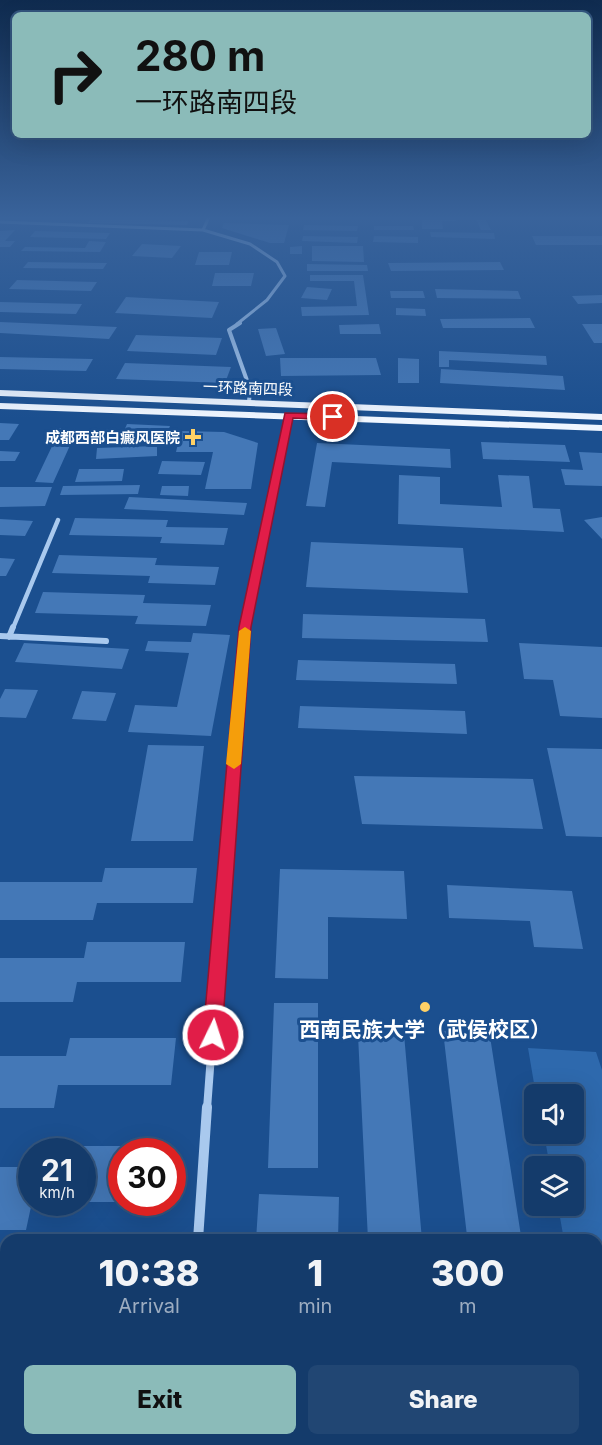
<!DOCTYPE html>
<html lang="en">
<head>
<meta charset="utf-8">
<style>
	:root { --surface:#143b6b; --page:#214673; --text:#f1f3f6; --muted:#9dadc1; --line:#33557e; --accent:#8bbbb9 }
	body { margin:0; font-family:Inter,"Noto Sans SC",sans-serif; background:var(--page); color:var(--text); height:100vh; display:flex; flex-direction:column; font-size:22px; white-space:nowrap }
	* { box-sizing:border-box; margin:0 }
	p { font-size:20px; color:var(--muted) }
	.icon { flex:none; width:33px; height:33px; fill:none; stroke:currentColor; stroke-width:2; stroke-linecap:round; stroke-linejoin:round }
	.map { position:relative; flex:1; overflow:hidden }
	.side { position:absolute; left:0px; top:1234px; width:603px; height:212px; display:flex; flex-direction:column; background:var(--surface); border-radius:18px 18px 0 0; box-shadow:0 6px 24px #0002,0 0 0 2px var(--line) }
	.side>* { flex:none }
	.hud { position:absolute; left:12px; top:12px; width:579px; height:126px; border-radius:9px; box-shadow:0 6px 24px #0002,0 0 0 2px var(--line); background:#8bbbb9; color:#111; overflow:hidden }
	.tools { position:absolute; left:524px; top:1084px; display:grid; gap:12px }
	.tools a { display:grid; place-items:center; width:60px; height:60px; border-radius:9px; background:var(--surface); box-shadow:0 6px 24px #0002,0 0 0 2px var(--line); font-size:30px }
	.speed { position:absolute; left:18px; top:1138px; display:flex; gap:12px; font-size:30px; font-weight:700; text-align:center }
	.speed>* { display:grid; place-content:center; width:78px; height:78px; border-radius:50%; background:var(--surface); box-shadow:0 6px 24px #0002,0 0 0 2px var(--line); line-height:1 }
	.speed small { font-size:15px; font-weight:400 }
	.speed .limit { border:9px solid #d22; background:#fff; color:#111 }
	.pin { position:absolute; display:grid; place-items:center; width:51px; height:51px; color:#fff; margin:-26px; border:3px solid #fff; border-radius:50%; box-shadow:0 2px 6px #0007 }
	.me { position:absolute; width:66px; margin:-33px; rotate:4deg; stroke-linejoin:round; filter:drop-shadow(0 0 4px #0008) }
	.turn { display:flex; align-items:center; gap:21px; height:126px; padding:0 24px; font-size:27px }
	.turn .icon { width:78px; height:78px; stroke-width:2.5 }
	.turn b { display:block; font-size:42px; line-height:51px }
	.eta { display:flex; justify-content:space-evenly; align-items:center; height:102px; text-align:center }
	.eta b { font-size:36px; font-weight:800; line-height:42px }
	.button { display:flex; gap:12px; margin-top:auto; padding:12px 24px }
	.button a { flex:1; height:69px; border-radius:9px; background:var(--accent); color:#111; font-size:24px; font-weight:800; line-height:69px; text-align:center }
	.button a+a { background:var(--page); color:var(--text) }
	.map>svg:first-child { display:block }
	.green { fill:#2e69ad }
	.water { fill:#3c6290; stroke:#9cc4f0; stroke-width:1.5 }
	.building { fill:#4478b7 }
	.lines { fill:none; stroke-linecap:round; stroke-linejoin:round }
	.street-far5 { stroke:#a9c9ee; stroke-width:3 }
	.street-far4 { stroke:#a9c9ee; stroke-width:4 }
	.street-far3 { stroke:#a9c9ee; stroke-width:4.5 }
	.street-far2 { stroke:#a9c9ee; stroke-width:6 }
	.street-far1 { stroke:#a9c9ee; stroke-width:8 }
	.street { stroke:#a9c9ee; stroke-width:10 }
	.primary { fill:#f0f6ff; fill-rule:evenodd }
	.route { fill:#e11d48; stroke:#92132f; stroke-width:1.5 }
	.slow { fill:#f59e0b }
	.poi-dot { fill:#ffd166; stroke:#1b4f8f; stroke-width:2 }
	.labels { text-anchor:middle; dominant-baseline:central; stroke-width:6; stroke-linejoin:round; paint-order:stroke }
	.far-street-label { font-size:15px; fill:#fff; stroke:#1b4f8f }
	.far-poi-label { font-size:15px; font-weight:bold; fill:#fff; stroke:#1b4f8f; text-anchor:end }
	.near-poi-label { font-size:21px; font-weight:bold; fill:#fff; stroke:#1b4f8f }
</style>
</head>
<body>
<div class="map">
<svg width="602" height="1445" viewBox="0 0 602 1445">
	<rect width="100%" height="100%" fill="#1b4f8f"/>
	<path class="green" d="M528,1048L596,1052L602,1070V1292H597V1240H564L558,1206H573V1167H550L544,1134H573V1095H536Z
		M6,1425V1440H268L280,1445H0V1429Z"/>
	<path class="water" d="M602,1417V1445H554L552,1440H597V1419Z"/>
	<path class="building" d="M422,217H456V221H442L443,229H422Z
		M91,219L189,221L187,225L88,223Z
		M476,219H485L491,230H481Z
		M224,223L289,225L284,243H270L222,228Z
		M304,225L358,226L357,231L303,230Z
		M374,226H413L414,230H374Z
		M15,230L5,241H15L10,247H0V231Z
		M35,231L110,233L106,239L30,237Z
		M430,232L494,233L495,239L431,237Z
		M303,236L358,237L357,243L302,241Z
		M374,236L418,237V243L373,242Z
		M532,236H602V245H536Z
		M89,241L106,242L100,252L21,251L25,247L85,248Z
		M142,244L181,246L172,258L132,256Z
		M302,246V254H290V247Z
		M312,246H363L364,262L312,261Z
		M199,252H232L229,265H195Z
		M28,262L107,263L103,269L23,268Z
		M500,262L504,270L391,271L388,263Z
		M307,264L367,265L368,271H307Z
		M215,273H254L251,286H212Z
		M310,275H363L369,315L302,316L301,307L357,306L354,281H310Z
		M17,280L97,282L91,291L9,289Z
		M307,287L332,289L327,300L301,298Z
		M435,289L518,291L521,299L437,298Z
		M390,291H423L425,298H391Z
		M602,295V303L578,304L572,296Z
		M126,297L219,302L212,318L115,313Z
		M0,302L82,304L76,314L0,312Z
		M396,308L425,309L426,316L396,315Z
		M530,318L535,328H443L440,319Z
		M0,322L117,327L109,339L0,333Z
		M379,324L381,334H340L339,325Z
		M582,324H602V343H594Z
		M276,328L285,354L266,356L258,329Z
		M136,335L222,338L216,355L127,351Z
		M439,351L546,356L547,365L449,360V367H439Z
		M0,357L93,359L86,371L0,369Z
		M280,358H376L381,375L281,376Z
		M398,358L419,359V383H398Z
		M125,363L231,367L225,383L116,379Z
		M441,369L563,376L565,390L440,383Z
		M0,423L19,424L9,440H0Z
		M127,424L170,426L165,438L146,437L149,432L124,431Z
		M57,428L118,430L115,437L101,436L98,441L51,439Z
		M181,431L224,432L258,443L251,489H205L213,452H176Z
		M55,440L72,441L53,483L35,482Z
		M481,442L565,445L570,462L483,459Z
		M317,443L450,449L451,468L332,462L325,507L306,506Z
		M157,446V456L96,459L97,448Z
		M0,451L20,452L15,461H0Z
		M579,452L602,453V486L565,485L561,469L583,470Z
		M162,461L205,462L201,475L158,474Z
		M79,469H124L122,481L75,482Z
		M399,475L440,477V504L502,507L498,475L529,476L533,508L560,509L564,532L398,524Z
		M140,485L138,494L60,495L63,486Z
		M162,486H189L188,496L160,495Z
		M0,487H52L45,506L0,507Z
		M129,497L247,503L244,515L124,509Z
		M602,517V539L584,520Z
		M75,518L168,520L166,527L228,528L224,545L160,543L162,537L69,535Z
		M0,519L33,521L25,536L0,535Z
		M311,542L463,548L468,593L306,587Z
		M59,555L157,558L155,565L219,567L215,585L148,583L150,576L52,573Z
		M0,558L15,559L6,576H0Z
		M43,592L145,595L143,603L211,605L206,626L135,624L138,616L35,613Z
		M303,614L485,619L488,642L302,638Z
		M193,633L230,635L211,736L128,732L135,705L177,707L189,653L145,651L148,641L191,642Z
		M24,643L129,649L122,669L15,662Z
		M519,643L602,647V718L560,716L553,680L524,679Z
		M298,660L455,664L457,684L296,680Z
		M5,689L38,690L26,718L0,717V699Z
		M82,691L116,693L106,721L72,719Z
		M300,706L465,711L467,734L298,728Z
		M148,745L204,746L193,841H131Z
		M547,748L602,749V837L566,836Z
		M354,776L533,779L543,829L362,824Z
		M105,868H197L193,903H97L93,920H0V882H102Z
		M280,869L404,871L407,919L328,917V979L275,978Z
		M447,885L572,891L583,949L534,947L530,921L449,918Z
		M87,942H185L181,982H77L73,1002H0V958H84Z
		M274,1003H318V1168H268Z
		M489,1030L521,1236H467L443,1031Z
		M404,1034L422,1240H368L358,1035Z
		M70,1038H176L171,1085H58L54,1108H0V1056H66Z
		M44,1146H160L159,1152H122V1202H82V1152H43Z
		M0,1167H32V1202L26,1230H0Z
		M259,1194L339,1197L338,1240H256Z"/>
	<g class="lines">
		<path class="street-far5" d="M0,222L203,230L250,244L277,262L285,276L267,300L237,324
			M203,230L209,217"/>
		<path class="street-far4" d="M240,323L229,330L250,389L249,402
			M280,459L289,415"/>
		<path class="street-far3" d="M13,628L58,520
			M245,628L280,457"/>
		<path class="street-far2" d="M0,636L106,641
			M9,637L13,627
			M227,841L245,627"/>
		<path class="street-far1" d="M207,1109L227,840"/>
		<path class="street" d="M198,1240L207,1107
			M0,1281H6"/>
		<path class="primary" d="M0,390L602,414V420L0,396Z
			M0,403L602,425V431L0,409Z"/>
	</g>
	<linearGradient id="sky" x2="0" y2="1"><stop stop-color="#0f2b4f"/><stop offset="0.52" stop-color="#39639b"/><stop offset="1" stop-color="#39639b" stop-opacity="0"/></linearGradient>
	<rect width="602" height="419" fill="url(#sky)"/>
	<path class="route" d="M285,413L333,414L338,417L333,420L293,418L251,627L222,1035L219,1041L213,1043L206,1041L203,1035L239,627Z"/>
	<path class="slow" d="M245,627L251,631L241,764L234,769L226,764L239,631Z"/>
	<g class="poi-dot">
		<path d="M190 428h6v6h6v6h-6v6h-6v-6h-6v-6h6z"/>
		<circle cx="425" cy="1007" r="6"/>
	</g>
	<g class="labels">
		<g class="far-street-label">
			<text transform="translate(248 388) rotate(2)">一环路南四段</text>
		</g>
		<g class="far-poi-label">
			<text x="180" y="437">成都西部白癜风医院</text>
		</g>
		<g class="near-poi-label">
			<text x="425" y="1029">西南民族大学（武侯校区）</text>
		</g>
	</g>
</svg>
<div class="tools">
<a><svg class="icon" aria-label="sound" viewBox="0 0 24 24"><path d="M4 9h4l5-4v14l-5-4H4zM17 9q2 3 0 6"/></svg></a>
<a><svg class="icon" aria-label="layers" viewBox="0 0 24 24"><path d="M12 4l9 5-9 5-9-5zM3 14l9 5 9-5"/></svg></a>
</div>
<div class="speed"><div>21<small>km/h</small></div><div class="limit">30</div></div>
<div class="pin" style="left:333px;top:417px;background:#d93025"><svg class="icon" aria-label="arrive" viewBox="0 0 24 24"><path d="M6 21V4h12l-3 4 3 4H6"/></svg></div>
<svg class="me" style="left:213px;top:1035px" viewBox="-20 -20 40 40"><circle r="17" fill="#e11d48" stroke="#fff" stroke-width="3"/><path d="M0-11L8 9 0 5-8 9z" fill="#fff"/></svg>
<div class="hud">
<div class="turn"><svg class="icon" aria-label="right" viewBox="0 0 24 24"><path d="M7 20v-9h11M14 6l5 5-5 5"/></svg><div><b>280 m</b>一环路南四段</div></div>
</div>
<section class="side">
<div class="eta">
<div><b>10:38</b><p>Arrival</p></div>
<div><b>1</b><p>min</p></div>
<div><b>300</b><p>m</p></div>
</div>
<div class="button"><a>Exit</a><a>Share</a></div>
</section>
</div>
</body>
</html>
